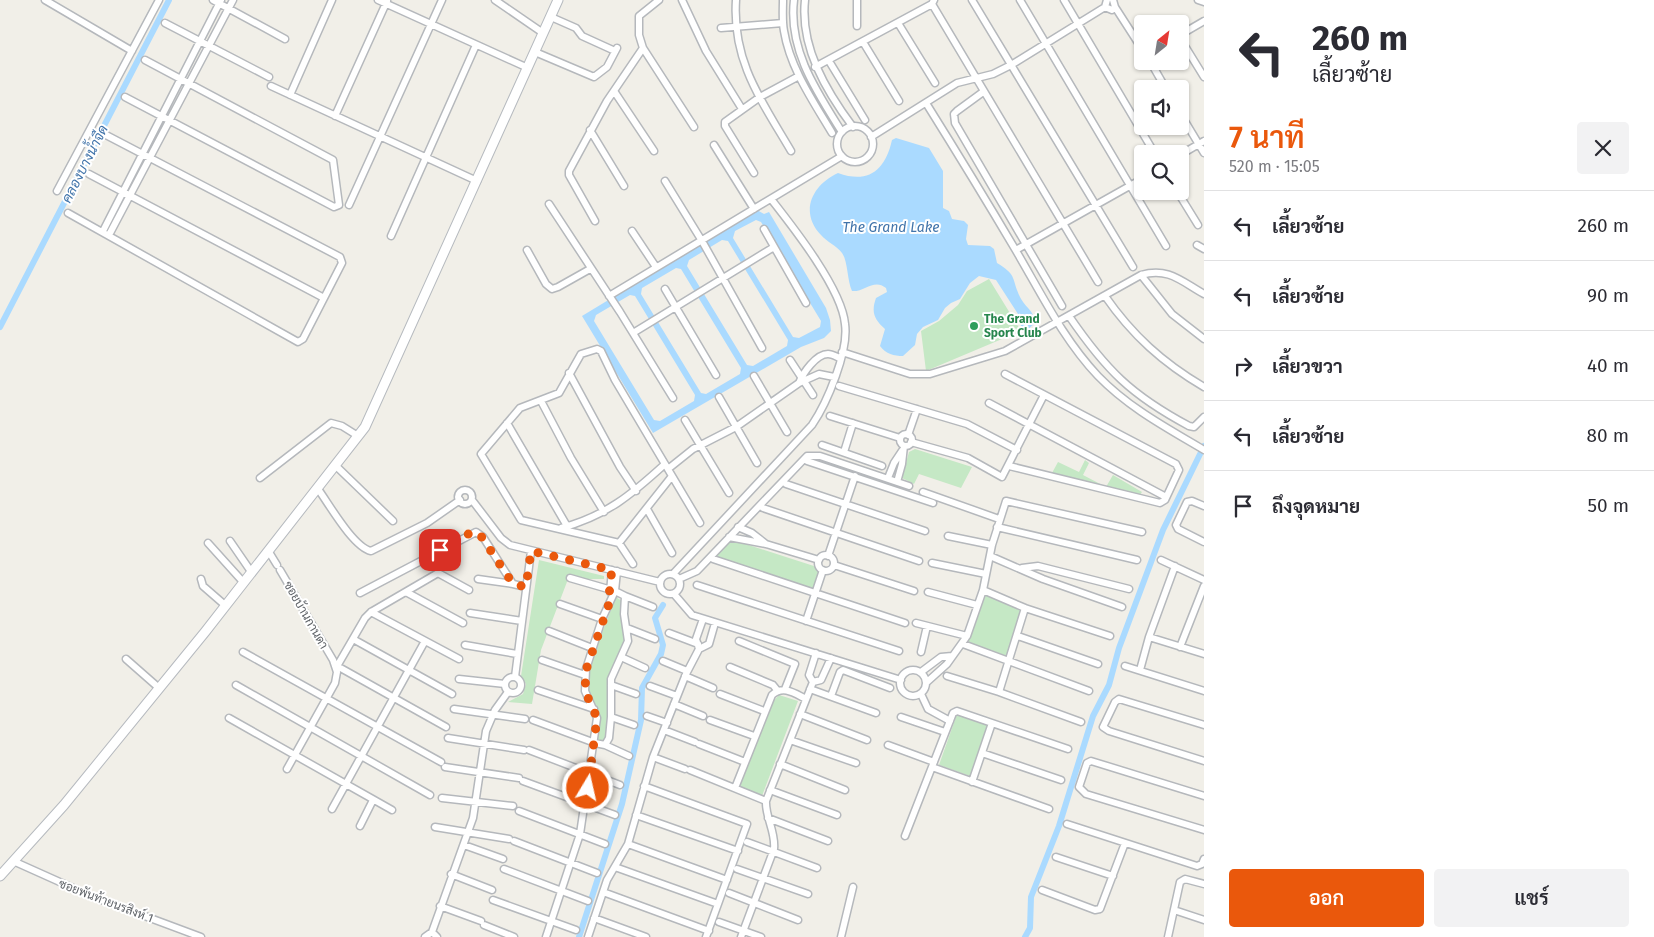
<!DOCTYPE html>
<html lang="th">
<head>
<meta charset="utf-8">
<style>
	:root { --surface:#fff; --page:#f2f2f3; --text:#2b2b33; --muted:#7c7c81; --line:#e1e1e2; --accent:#ea580c }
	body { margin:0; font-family:"Fira Sans",Sarabun,sans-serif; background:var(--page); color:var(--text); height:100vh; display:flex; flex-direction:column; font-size:19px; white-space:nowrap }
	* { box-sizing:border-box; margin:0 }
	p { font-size:16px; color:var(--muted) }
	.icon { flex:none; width:28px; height:28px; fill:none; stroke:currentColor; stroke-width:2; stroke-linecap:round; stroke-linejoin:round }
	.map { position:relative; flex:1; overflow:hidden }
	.panel { display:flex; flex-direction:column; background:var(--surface); width:450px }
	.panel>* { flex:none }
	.guide { background:#fff; color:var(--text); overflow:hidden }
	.needle { width:32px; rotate:30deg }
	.controls { position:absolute; left:1134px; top:15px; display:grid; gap:10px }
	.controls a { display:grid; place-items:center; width:55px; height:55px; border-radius:5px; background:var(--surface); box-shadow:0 1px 4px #0004; font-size:25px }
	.pin { position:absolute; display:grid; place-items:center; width:42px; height:42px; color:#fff; margin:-21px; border-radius:10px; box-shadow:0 2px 8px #0006 }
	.me { position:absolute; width:55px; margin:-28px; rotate:9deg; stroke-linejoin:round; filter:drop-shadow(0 0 4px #0008) }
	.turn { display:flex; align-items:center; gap:18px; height:105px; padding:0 25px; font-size:22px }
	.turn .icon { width:65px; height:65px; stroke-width:2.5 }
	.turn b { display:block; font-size:35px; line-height:42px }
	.round { display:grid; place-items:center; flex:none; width:52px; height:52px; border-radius:5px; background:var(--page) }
	.overview { display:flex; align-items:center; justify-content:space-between; height:85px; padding:0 25px }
	h1 { font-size:30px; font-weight:600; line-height:38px; color:var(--accent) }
	.cta { display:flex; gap:10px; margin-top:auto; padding:10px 25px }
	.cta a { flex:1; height:58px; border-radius:5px; background:var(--accent); color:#fff; font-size:20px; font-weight:600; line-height:58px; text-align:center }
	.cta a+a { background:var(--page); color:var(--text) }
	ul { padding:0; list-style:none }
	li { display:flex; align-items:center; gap:15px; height:70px; padding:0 25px; border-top:1px solid var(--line) }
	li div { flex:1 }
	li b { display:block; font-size:19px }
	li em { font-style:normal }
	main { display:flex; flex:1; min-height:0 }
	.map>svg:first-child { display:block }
	.green { fill:#c5e8c5 }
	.water { fill:#aadaff; fill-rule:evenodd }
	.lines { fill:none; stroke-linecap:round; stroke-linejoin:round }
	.canal { stroke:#aadaff; stroke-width:6 }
	.street-casing { stroke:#b5b8bc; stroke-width:9 }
	.secondary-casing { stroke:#b6babf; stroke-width:11 }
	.street { stroke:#fff; stroke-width:6 }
	.secondary { stroke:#fff; stroke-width:9 }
	.route { stroke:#ea580c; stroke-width:9; stroke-dasharray:0 16.2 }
	.leisure-dot { fill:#2e9e5b; stroke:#fff; stroke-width:2 }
	.labels { text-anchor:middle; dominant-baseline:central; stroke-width:4; stroke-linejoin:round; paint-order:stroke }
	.leisure-label { font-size:12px; font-weight:bold; fill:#27864d; stroke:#fff; text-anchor:start }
	.street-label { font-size:12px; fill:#5f6368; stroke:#fff }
	.water-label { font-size:14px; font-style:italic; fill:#4174aa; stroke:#fff }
</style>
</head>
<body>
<main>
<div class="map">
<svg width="1204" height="937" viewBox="0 0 1204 937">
	<rect width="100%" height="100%" fill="#f1efe8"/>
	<path class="green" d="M989,279L1021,331L926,371L921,331L939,321L958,305L967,291Z
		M915,449L972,467L961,488L919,474L914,484L902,478L909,452Z
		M1085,460L1089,463L1083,475L1106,487L1113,475L1142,492L1139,496L1052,473L1058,462L1079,472Z
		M730,539L817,567L820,573L815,589L713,557Z
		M539,560L604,576V579H585L570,574L541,650L532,704L508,702L523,694L526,684L521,676Z
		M986,594L1023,608L1007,657L968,643Z
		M616,597L622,601L621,612L625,632V643L609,673L606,737L603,742H597L600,715L589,693L587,676L590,663Z
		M779,695L798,701L762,796L739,787L769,706Z
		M957,714L988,725L970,776L939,765Z"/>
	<path class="water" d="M896,138L929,148L943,171V208L949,211L952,219L964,221L968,225L966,239L968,245L990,246L994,249L997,263C1018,276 1011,278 1020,297C1026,309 1035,310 1034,324L1027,330H1022L1018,314L996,280L979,276L970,283L960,299L951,303L945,308L938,320L923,327L917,334L915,345L903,356C894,356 886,354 880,346L885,329C874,319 871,312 876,298L887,292L886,288C874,278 865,292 852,291C847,280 848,261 842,253C837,246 827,242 821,235C799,212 812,185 838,173C868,184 885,171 892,140Z
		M757,210L764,214L769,212L826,308L830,320L831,331L824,338L801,347L653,433L582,316ZM756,220L761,222L821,321L820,327L799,338L793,337L733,238L735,231ZM722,240L728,241L788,340L787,346L753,366L747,365L687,266L689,260ZM676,268L681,269L741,368L740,374L706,394L701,393L641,294L642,288ZM630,295L635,296L695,395L694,401L660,421L654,420L594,321L596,315Z"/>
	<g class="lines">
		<path class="canal" d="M0,327L169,0
			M579,937L622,804L641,720L642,688L661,654L663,645L655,618L663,605
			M1025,937L1030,928L1031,897L1059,826L1093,716L1109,685L1119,648L1163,530L1204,446"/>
		<g class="street-casing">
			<path id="street" d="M45,0L132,51
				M213,0L285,39
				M378,0L528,68
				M495,0L543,33
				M659,0L639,16V35L643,48L694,127
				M682,0L706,51L742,109
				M736,0C732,61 761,100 791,151
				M783,0C783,10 782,21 784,31C790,68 813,101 832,133
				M794,0C788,50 817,92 842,132
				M805,0C800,47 826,91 853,127
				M857,0V26
				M972,0L1133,267
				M1020,0L1166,246
				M1064,0L1155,154
				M1107,0L1105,7L1112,10L1115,7L1113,0
				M1198,0L1204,2
				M932,4L1098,282
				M1115,7L1142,49
				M551,17L576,28L582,36L615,51
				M165,23L269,77
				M898,23L935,83
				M721,28L783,23
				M1180,35L1204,21
				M1180,38L1204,77
				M863,42L899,101
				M535,52L594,77L607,67L617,48
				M829,61L865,120
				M1150,61L1166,89
				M815,67L932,4L934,0
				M271,86L477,181
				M614,91L654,151
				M983,92L957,111L954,114L955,123L1062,306
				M290,95L332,0
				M125,97L334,207L339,205L333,160L145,60
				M926,103C956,151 986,200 1015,249C1041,293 1063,339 1098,376C1129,408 1167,428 1204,450
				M1180,113L1204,153
				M335,116L387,1
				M837 144a18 18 0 1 1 36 0a18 18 0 1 1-36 0Z
				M590,130L624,186
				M871,137L957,83L993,74L1011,65L1105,7
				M714,145L754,209
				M1180,155L1204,141
				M754,173L725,126V122L760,97L799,76
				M89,174L324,298
				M665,181L702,241L762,348
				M57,191L159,0
				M1177,191L1198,225
				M549,204L620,312L673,398
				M349,205L442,0
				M68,213L298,342L303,339L342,263L340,257L106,135
				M595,221L569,175V171L607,101L643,48
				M764,229L806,303
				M103,231L221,0
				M632,231L656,267
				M109,235L233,0
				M391,236L476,45
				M1197,245L1204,249
				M527,250L546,284L552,289L558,287L590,269
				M1016,250L1142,179
				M1141,275L1172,314L1204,339
				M665,289L716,375
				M609,296L842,156
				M1105,296C1132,335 1163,363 1204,387
				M1069,316C1106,370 1131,395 1189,426L1194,427L1204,417
				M633,333L774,247
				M842,352L910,374H930L1005,351L1141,275C1168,267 1181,281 1204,294
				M790,360L813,395
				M569,373L620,467L636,491
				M1005,374L1176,464L1179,470L1165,500L1160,503L1009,466
				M754,376L787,432
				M799,383C803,373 816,354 828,354C832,354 837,357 840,358
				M839,386L967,424L1017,450
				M719,397L757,463
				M541,401L571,458L604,512
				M989,403L1166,497
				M830,416L900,438
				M685,420L729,493
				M507,423L567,526
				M900 440a6 6 0 1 1 12 0a6 6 0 1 1-12 0Z
				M908,435L917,409
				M911,442L968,458L1002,477L1044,395
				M822,445L882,466
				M844,452L853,423
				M807,461L933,503
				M336,466L393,521
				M668,469L693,449L736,427L799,383L819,374L834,377
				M260,478L331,423L342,426L358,436
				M888,478L894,463L902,451
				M897,482L902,464L904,446
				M786,484L925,531
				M318,489C329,504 353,547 371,551L427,523L460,500
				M458 497a7 7 0 1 1 14 0a7 7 0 1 1-14 0Z
				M923,492L999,519
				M472,500L501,538L510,545L660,582
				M1204,506L1192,501L1187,502L1176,525L1178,529L1204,542
				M763,508L919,561
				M647,509L672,553
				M738,527L752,533L766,544
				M997,527L1137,560
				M561,528C606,516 631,495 665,464
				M948,536L992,545
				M729,537L766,544L819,560
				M230,541L252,573
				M208,543L244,583
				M619,543L672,476
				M269,552L277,565
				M818 563a8 8 0 1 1 16 0a8 8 0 1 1-16 0Z
				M828,556L855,476
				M990,556L1043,579L1122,607
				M713,559L905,623
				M1161,560L1204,580
				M932,563L986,574
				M633,564L619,543L521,520L481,454L520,408L559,393L581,354L597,349L601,351L615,380L700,523
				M834,565L914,591
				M1022,568L1038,566L1129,589
				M280,570L333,660L337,672L335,683L287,769
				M660 584a10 10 0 1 1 20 0a10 10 0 1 1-20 0Z
				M673,574L812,425C827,403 849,351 845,324C842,289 793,227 771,199
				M570,578L615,591L625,596L624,614L628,641L611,679V717L609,738L605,745
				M201,579L203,586L226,606
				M478,579L513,584
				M679,579L697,571L807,456H820L909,486
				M697,585L899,651
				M983,590L1025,608L999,692
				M406,592L463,623
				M610,592L612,570
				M928,592L977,605
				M360,593L476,532L483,537L513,584L526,587
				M674,594L692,615L901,680
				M625,596L653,607
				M560,604L602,619
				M1025,608L1110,636
				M371,612L459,659
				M470,613L522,621
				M703,619L696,639L699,649L709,644L715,623
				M806,621L823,570
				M916,623L967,636
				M627,628L655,639
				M549,631L592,648
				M669,633L698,644
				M1018,636L1098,664
				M1149,637L1204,654
				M353,639L452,694
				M739,641L795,664L785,689
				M963,644L1089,691
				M465,645L517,654
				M1180,647L1204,586
				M243,652L441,762
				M921,652L927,626
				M621,657L645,668
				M126,659L159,688
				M542,660L585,675
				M663,661L687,671
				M337,666L446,727
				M1125,666L1204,691
				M730,667L773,685L777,690
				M336,668L365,618L371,612L438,573L469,590
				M900 683a13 13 0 1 1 26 0a13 13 0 1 1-26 0Z
				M1140,670L1149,637L1175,566
				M921,672L941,657L952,656
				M685,676L713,688
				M947,676L999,692L1081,722
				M505 685a8 8 0 1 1 16 0a8 8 0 1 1-16 0Z
				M515,677L531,551
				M459,679L505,684
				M813,682L821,680L831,658
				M813,682L809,675L816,653
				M927,682L947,664L967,636L983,590L992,545L1006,501L1142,532
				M236,685L430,795
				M611,685L636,694
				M650,686L677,696
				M810,689L876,713
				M538,690L594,709
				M720,694L764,711
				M921,694L928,709L950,721
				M831,696L840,672L843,670L890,688
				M674,704L703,716
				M454,709L525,719
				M800,714L867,740
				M647,716L667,723
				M611,717L634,725
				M901,717L945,732
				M229,718L392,810
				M533,720L595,743L605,745L629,756
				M710,720L754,736
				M1204,725L1119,699L1115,702L1103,727L1109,731L1204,761
				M664,730L695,742
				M448,738L524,750
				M790,740L856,763
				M699,744L745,762
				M888,745L934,762
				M529,750L620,785
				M982,753L1061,780
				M653,757L685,769
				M780,764L845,790
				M445,767L519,778
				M932,767L1049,809
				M690,770L766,801
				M523,781L615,815
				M972,782L992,723
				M644,786L747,824L706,937
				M735,788L772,695C783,685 794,693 806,699
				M770,790L837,815
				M1204,796L1091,761L1087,763L1079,787L1086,794L1204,830
				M442,798L513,806
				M332,809L425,641
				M519,811L605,844
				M636,815L738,851
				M768,818L828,841
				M1067,824L1197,866L1202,864L1204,859
				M360,826L373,800
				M435,827L509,839
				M905,836L953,713L957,711L1068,749
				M514,841L597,873
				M747,842L817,868
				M628,844L727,880
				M464,845L503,859
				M1056,857L1113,876
				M13,861L91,896L201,937
				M615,867L718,904
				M504,869L588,901
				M737,869L808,894
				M451,874L492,890
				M1042,890L1095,910L1100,909L1125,843
				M603,892L709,931
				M729,893L798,920
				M493,900L576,930
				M440,906L481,921
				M1174,910L1204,920
				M594,918L646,937
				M719,922L761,937
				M484,925L514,937
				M432,932L473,818L486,731L495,710L508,692
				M425,937L432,932L437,937
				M546,937L580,834L597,718L585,691L586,669L602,619L615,591L617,571
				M588,937L607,880L628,844L653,757L686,674L699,649
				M741,937L774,849C776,832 765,817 766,801L813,682
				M841,937L853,887
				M1168,937L1180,882L1185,879L1204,884"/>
		</g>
		<g class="secondary-casing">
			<path id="secondary" d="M0,876L64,805L205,632L365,427L558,0"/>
		</g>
		<use href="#street" class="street"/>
		<use href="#secondary" class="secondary"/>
	</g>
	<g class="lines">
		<path class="route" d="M440,550L472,532L479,533L513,584L526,587L531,551L612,570L609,590L612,595L586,670L585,691L597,718L588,788"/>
	</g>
	<circle class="leisure-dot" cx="974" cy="326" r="5"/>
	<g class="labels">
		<g class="leisure-label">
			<text x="984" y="319">The Grand<tspan x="984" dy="14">Sport Club</tspan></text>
		</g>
		<g class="street-label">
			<text transform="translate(306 615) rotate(60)">ซอยบ้านกานดา</text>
			<text transform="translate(106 901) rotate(21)">ซอยพันท้ายนรสิงห์ 1</text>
		</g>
		<g class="water-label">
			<text transform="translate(85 164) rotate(-63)">คลองบางน้ำจืด</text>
			<text x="891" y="227">The Grand Lake</text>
		</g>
	</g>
</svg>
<div class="controls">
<a><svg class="needle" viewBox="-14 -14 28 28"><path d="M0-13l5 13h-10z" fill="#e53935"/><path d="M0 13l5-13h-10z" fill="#7c7c81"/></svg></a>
<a><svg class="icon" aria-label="sound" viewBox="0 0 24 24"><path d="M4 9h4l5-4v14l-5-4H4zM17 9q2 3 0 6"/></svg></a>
<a><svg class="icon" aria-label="search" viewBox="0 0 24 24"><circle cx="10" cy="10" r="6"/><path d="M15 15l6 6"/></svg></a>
</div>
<div class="pin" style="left:440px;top:550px;background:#d93025"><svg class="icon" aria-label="arrive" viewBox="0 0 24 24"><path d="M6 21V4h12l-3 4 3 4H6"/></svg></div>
<svg class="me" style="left:588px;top:788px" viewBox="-20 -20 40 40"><circle r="17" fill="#ea580c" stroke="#fff" stroke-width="3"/><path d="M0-11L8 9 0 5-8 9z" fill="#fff"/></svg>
</div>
<section class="panel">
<div class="guide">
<div class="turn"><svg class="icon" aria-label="left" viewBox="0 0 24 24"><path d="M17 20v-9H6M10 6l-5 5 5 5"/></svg><div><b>260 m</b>เลี้ยวซ้าย</div></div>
</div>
<div class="overview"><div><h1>7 นาที</h1><p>520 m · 15:05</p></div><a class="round"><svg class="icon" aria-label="close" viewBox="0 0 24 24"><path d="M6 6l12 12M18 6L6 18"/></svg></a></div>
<ul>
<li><svg class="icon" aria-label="left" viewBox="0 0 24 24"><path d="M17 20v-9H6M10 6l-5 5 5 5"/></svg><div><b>เลี้ยวซ้าย</b></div><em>260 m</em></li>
<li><svg class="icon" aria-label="left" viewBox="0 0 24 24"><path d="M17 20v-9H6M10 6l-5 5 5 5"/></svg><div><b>เลี้ยวซ้าย</b></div><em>90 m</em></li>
<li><svg class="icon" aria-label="right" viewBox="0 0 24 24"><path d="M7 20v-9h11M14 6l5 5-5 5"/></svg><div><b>เลี้ยวขวา</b></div><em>40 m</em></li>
<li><svg class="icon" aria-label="left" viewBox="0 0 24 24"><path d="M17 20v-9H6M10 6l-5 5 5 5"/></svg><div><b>เลี้ยวซ้าย</b></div><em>80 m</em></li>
<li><svg class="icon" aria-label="arrive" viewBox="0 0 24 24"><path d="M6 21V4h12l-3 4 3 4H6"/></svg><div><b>ถึงจุดหมาย</b></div><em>50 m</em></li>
</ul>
<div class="cta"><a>ออก</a><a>แชร์</a></div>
</section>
</main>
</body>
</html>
